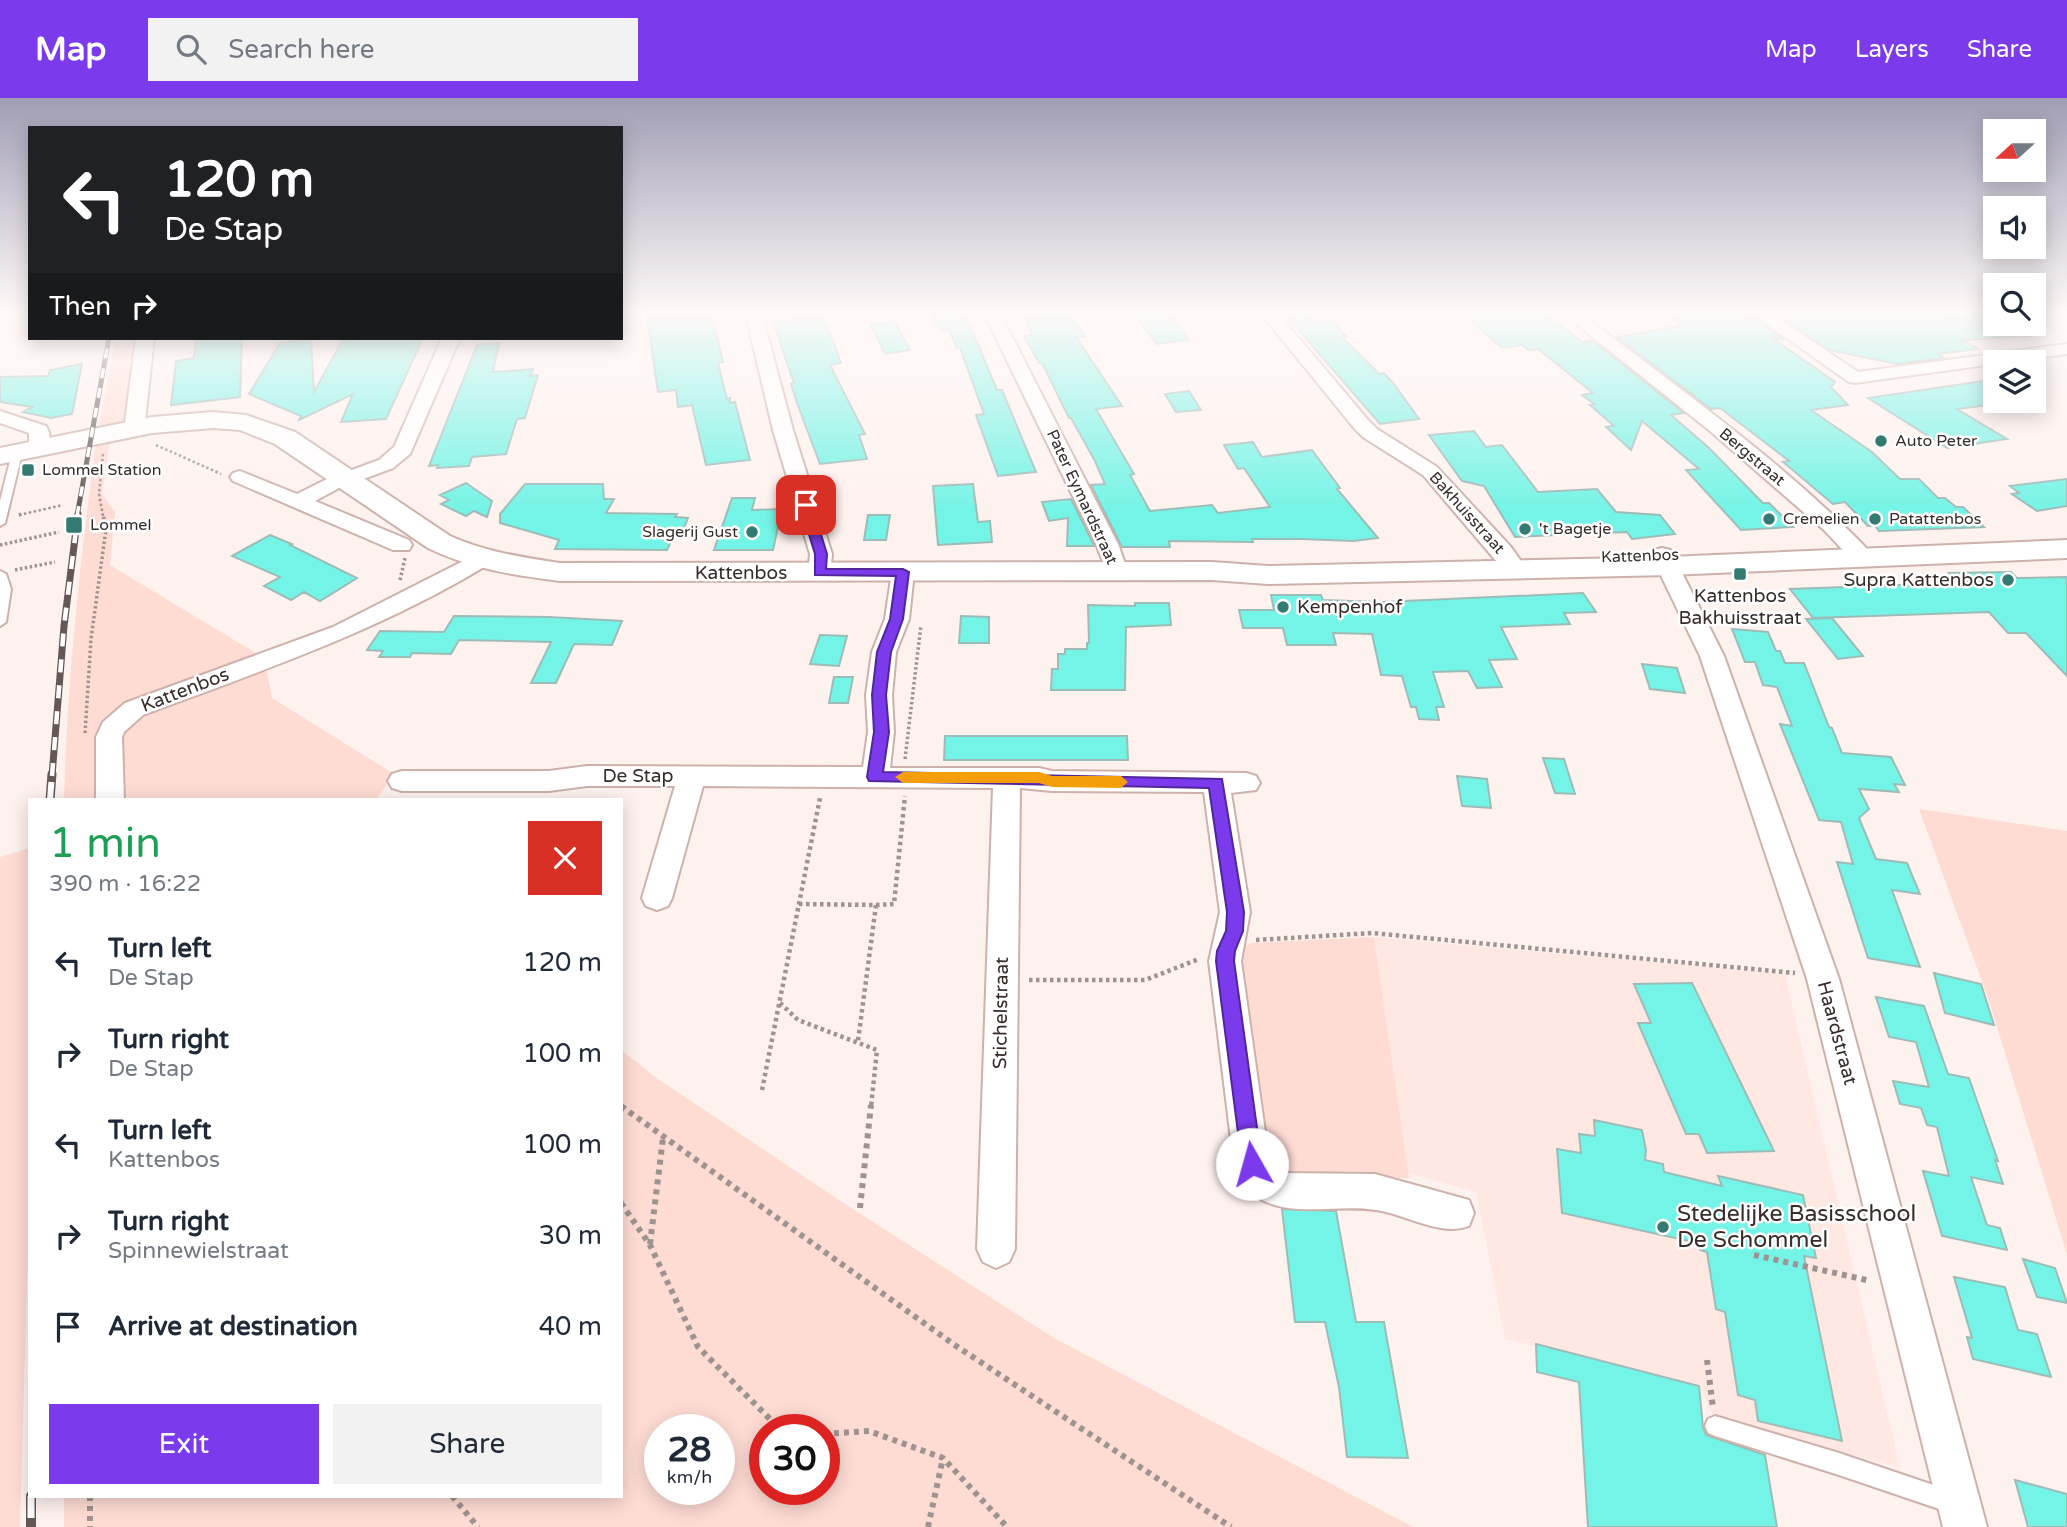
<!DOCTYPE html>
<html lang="en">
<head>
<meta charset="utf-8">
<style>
	:root { --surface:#fff; --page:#f2f2f3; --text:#1f2937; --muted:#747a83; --accent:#7c3aed }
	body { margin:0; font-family:"Varela Round",sans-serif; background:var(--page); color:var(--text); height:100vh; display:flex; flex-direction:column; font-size:26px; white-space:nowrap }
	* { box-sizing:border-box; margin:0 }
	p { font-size:23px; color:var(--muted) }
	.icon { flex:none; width:38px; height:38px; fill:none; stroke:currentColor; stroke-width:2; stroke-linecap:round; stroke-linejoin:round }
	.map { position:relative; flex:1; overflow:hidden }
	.panel { position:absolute; left:28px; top:700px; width:595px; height:700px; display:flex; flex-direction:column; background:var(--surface); border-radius:0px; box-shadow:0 4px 18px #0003 }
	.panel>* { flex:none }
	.guide { position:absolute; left:28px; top:28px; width:595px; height:214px; border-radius:0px; box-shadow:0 4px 18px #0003; background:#202124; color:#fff; overflow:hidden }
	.needle { width:46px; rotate:249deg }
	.buttons { position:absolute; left:1983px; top:21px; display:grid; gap:14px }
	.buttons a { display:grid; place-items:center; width:63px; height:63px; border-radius:0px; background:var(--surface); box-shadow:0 4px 18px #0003; font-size:35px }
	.speed { position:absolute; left:644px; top:1316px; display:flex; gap:14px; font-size:35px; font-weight:700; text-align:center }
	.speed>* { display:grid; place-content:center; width:91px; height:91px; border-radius:50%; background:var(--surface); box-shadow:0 4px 18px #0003; line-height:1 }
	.speed small { font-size:18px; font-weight:400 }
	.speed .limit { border:10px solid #d22; background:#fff; color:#111 }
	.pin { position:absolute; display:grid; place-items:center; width:60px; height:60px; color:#fff; margin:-30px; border-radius:14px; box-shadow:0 4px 10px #0006 }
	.me { position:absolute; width:77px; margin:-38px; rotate:353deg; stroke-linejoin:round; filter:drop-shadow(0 0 5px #0008) }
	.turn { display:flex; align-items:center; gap:24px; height:147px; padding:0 21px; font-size:32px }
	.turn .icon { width:91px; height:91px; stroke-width:2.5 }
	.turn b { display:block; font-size:49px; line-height:60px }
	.then { display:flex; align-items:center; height:66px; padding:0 21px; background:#0003; gap:14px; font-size:26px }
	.round { display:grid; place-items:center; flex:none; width:74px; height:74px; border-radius:0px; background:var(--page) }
	.headline { display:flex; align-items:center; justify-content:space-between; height:119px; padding:0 21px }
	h1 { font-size:42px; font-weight:600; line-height:52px; color:#1e9e55 }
	.primary-button { display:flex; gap:14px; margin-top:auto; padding:14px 21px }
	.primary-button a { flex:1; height:80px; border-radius:0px; background:var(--accent); color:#fff; font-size:28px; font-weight:600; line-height:80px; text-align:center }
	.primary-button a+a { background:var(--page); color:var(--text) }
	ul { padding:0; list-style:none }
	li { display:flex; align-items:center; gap:21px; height:91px; padding:0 21px }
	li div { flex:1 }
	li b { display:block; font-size:26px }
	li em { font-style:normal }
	header { display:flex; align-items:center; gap:42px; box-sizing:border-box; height:98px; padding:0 35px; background:var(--accent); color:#fff }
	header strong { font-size:33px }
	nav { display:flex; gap:38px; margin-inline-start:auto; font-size:24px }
	.search { width:490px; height:63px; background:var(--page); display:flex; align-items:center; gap:18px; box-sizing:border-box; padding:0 24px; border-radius:0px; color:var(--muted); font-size:26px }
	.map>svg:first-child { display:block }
	.built { fill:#ffe8e2 }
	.green { fill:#fedcd4; fill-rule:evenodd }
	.building { fill:#74f4e6; stroke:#9dbcb8; stroke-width:2 }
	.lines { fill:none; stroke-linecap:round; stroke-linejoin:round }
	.lane-casing { stroke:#cdb1aa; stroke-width:4 }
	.street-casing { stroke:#cdb1aa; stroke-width:4 }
	.secondary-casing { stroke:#cdb1aa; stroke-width:4 }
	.path-far3 { stroke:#9f9391; stroke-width:2.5; stroke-dasharray:2.5 2.5; stroke-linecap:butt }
	.path-far2 { stroke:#9f9391; stroke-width:3.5; stroke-dasharray:2.5 2.5; stroke-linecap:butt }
	.path-far1 { stroke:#9f9391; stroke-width:4.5; stroke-dasharray:3.5 3.5; stroke-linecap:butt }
	.path { stroke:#9f9391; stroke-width:6; stroke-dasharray:5 5; stroke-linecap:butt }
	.lane { fill:#fff; fill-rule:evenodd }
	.street { fill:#fff; fill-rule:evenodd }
	.secondary { fill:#fff; fill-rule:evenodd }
	.rail-far3-casing { stroke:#645856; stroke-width:5 }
	.rail-far2-casing { stroke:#645856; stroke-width:7 }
	.rail-far1-casing { stroke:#645856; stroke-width:9 }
	.rail-casing { stroke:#645856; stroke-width:10 }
	.rail-far3 { stroke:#fff; stroke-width:3.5; stroke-dasharray:10; stroke-linecap:butt }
	.rail-far2 { stroke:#fff; stroke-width:4.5; stroke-dasharray:13; stroke-linecap:butt }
	.rail-far1 { stroke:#fff; stroke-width:6; stroke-dasharray:18; stroke-linecap:butt }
	.rail { stroke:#fff; stroke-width:7; stroke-dasharray:22; stroke-linecap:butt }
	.route { fill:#7c3aed; stroke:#51269a; stroke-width:2 }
	.slow { fill:#f59e0b }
	.poi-dot { fill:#337a72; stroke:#fff; stroke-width:2.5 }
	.labels { text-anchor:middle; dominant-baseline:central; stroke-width:5; stroke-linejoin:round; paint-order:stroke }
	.far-poi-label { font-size:16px; fill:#372c2a; stroke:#fff; text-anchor:start }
	.far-street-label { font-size:16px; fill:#372c2a; stroke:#fff }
	.street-label { font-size:19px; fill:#372c2a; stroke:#fff }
	.poi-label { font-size:19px; fill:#372c2a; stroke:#fff; text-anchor:end }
	.near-poi-label { font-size:23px; fill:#372c2a; stroke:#fff; text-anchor:start }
</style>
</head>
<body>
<header>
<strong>Map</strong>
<div class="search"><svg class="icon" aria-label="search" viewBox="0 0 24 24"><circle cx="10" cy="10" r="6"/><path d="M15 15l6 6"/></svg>Search here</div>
<nav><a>Map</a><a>Layers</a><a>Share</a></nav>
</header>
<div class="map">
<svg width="2067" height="1429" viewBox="0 0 2067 1429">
	<rect width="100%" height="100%" fill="#fef2ef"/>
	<path class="built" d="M1374,839L1785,876L1900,1370L1714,1319L1699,1288L1505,1241L1476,1094L1408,1075Z"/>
	<path class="green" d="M116,240H136L125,326L98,331Z
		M110,343L102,396L115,414L110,467L264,560L272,600L394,676L376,702H64C67,583 80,463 96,345Z
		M1919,711L2067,733V1156L1988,900Z
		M30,750V1081L20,1429H0V759Z
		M1374,839L1409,1080L1289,1079L1265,1067L1239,850L1251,845Z
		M621,952L658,981L842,1104L1054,1240L1413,1429H64V1398H621ZM660,1332H719V1391H660ZM765,1332H824V1391H765Z"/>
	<path class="building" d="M929,213H964L997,292H1002L1036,374L998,378L976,317L984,316L960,250H957L949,232H940Z
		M1132,213H1168L1189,242L1157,246Z
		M1282,213H1305L1315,223L1331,222L1346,238L1342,239L1379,276L1384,275L1393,285L1419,321L1380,326Z
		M1459,213H1541L1582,244L1593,243L1684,315L1671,317L1709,350L1763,405H1769L1793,429L1741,432L1686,372L1699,371L1642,323L1631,352L1606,329L1614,328L1590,307L1594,306L1582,297L1593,295L1538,251L1528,252L1522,247L1502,250Z
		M1689,213H1746L1785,242L1771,239L1835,284L1831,289L1848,307L1811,312L1872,354L1900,381H1919L1938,400H1945L1956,409H1963L1984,429L1879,433L1875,428H1868L1845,404L1833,406L1783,364L1789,363L1720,310L1711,311L1617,239L1681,228L1666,217Z
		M1772,213H1944L1945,219L1980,213L1995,221V226H2005L2029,238L1962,242L1978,251L1938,256L1944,260L1897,266L1829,252Z
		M1050,216H1069L1085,238L1076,239L1122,308L1096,311L1134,376L1130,377L1150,413L1212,407L1218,415L1270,409L1244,370L1238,371L1224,347L1253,344L1262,359L1312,352L1340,390L1337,391L1378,440L1353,443L1301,441H1252L1253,444L1169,443L1170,449H1122L1091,387L1105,386L1095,363L1071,320H1069L1042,265H1039L1024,238L1032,237L1024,218Z
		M669,217V221L712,217L723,264L718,265L727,301L730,300V305L735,304L750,362L706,367L692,307L678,309L676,292L658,294L647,219Z
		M823,217L841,265L830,267L865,336L859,337L867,361L820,366L797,305L791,286L794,285L773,224Z
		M895,224L910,252L885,256L870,226Z
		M215,240H242L240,299L171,307L176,263L194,260L196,243Z
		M375,240H423L386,321L341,324L353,296L299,322L301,318L249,296L280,245L311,241L314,294L342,243Z
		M499,245L493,274L533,271L530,278L538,277L525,320L517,321L506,356L472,359L469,368L437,370L438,367L429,368L477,247Z
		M82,266L72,316L51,320L23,314L32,309L0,304V279L48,278L50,272Z
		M1983,283L1995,290V306L1957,311L2007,341L1947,350L1868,300Z
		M1189,293L1201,312L1176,314L1165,296Z
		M1474,333L1486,349L1502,347L1538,394L1597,391L1616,414L1660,417L1675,436L1632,441L1627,434L1515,439L1484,388L1462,383L1429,337Z
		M2067,381V408L2037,413L2012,396L2019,395L2010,388Z
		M466,385L492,403L487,419L474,413L466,418L441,406L449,402L440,397Z
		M525,386H603L604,401H614L606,415L677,416L675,419L688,420L681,438L674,437L667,452L555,451L559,442L500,425V416Z
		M973,386L978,424L990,423L992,444L938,447L933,388Z
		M732,400H755L752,412L782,411L773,452H714Z
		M1071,401L1094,447V448H1067L1068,420L1049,423L1042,404Z
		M868,417H890L886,442H864Z
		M270,437L292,446L290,447L357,480L320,503L304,494L291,502L264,488L280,479L232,458Z
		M2011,474L2017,480L2067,479V578L2026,535H2008L1989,514L1813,520L1790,491L1958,485L1949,475Z
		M1583,495L1596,514L1564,515L1570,526L1501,529L1517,561L1489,562L1502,589L1477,590L1468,573L1433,574L1444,609H1436L1439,622L1419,621L1416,609H1411L1402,578L1381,577L1372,536L1333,535L1336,547H1287L1283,530H1243L1239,512H1274L1271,497H1321L1323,502L1381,504Z
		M1135,505H1169L1171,527L1126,529L1125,592H1051L1052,571H1058V556H1065V551H1087V545H1089L1088,507L1135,508Z
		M454,518L549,519L622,523L612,547L574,546L556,585H531L551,544L459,542L451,556L412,555L410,559H379L383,553L367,552L380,533L444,534Z
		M961,518L989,519V545H959Z
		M1832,520L1863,558L1838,561L1806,521Z
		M1732,531L1768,534L1776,553H1780L1785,565H1804L1829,629L1832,630L1842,655L1891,659L1905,687L1894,686L1899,694L1859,691L1869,711L1859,720L1876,761L1907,765L1920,796L1892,792L1920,869L1868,860L1837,764L1853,766L1841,724L1819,722L1780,626L1792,628L1777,589L1763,587L1755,564H1745Z
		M820,537L847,538L839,568L810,566Z
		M1642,566L1677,570L1685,595L1650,591Z
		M834,579H853L848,605H829Z
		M945,638H1127L1128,662H944Z
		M1543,660L1564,661L1575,696L1555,695Z
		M1457,678L1487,681L1491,710L1462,708Z
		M1934,875L1981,886L1994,927L1945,915Z
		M1692,885L1774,1053L1707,1055L1699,1036H1686L1638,925H1651L1634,886Z
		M1876,899L1924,908L1948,976L1969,980L1998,1063L1995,1062L2003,1086L1971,1079L1987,1127L2000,1130L2007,1152L1942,1138L1923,1073L1949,1078L1937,1029L1927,1027L1921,1010L1900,1006L1893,983L1929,989L1916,944L1889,939Z
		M1594,1022L1642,1032L1646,1052L1645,1062L1663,1066L1664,1074L1722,1088L1718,1078L1803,1097L1816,1160L1804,1158L1842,1343L1758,1323L1755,1302L1738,1297L1725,1214L1716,1211L1707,1154L1700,1152L1698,1145L1562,1115L1557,1051L1581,1055L1579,1036L1595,1038Z
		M1282,1111L1336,1113L1356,1224H1384L1408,1360L1347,1359L1339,1289L1325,1224H1295Z
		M2023,1161L2055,1170L2067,1205L2037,1199Z
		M1954,1179L2005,1189L2018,1232L2037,1236L2051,1279L1973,1261L1967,1239L1972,1240Z
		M1536,1246L1699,1288L1703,1329L1706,1337L1765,1357L1777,1429H1588L1579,1284L1537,1274Z
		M2015,1382L2067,1396V1429H2028Z"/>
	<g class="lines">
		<g class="lane-casing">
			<path id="lane" d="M17,352L22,355L5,425L0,428V403L12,355Z
				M0,473L6,476L11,491L6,524L0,528Z
				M1715,1318L1839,1355L1951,1393L1959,1396L1962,1404L1959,1412L1951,1415L1839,1377L1715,1338L1708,1335L1705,1328L1708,1321Z"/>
		</g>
		<g class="street-casing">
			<path id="street" d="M745,213H761L793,332L832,456L830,475L827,480H811L808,475L810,456L773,332Z
				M983,213H999L1118,446L1128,474L1125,479H1109L1096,446Z
				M1259,213H1276L1368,322L1377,331L1437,369L1511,449L1527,472L1524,477H1508L1423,377L1363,339L1354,330Z
				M1560,213H1578C1678,290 1784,364 1871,455L1874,460L1871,465H1855L1824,432L1710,333Z
				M1748,213H1767L1858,274L2067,246V256L1855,285L1849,284Z
				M136,240H154L144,332L134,338L124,332Z
				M442,240H460L410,356L393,370L339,390L315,403L409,442L412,447L409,452H393L233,383L230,379L233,375L240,373L297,396L325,382L379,362L394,349Z
				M0,313L46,328C51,335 51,348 46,355H32L29,351V335L0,325Z
				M1662,450L1670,452L1673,457L1724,558L1839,881L1987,1429H1943L1807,881L1700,558L1651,457L1654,452Z
				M481,454L489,456L492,461L489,466C381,532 261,573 143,617L124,634L122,639L124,702H96V639L103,624L125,605L333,529Z
				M903,467L911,469L914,474L909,521L896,554L892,597L894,634L890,670H1039L1052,673L1246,675L1256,678L1260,685L1256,692L1231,695L1250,814L1241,863L1269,1062L1284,1075L1375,1076L1469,1102L1474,1115L1469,1128C1441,1139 1405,1116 1376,1112C1338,1106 1299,1119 1264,1103C1247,1095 1241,1082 1234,1066L1209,863L1220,814L1204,694L1052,693L1020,690L1015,1151L1009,1164L996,1170L983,1164L977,1151L993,690L703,688L672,800L668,808L657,812L646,808L642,800L675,688H587L549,693H402L392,690L388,683L392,676L402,673H549L587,668L863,669L868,634L866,597L872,554L885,521L892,474L895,469Z"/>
		</g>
		<g class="secondary-casing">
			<path id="secondary" d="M213,314L246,317L295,334L450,438C486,454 521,459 560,465L1212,464L1268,468L1669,459L2067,442V460L1669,477L1268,486L1212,482L560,483C513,477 471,471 428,450L275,346L240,332L213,330L152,335L0,366V350L152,319Z"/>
		</g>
		<path class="path-far3" d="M156,347L221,376
			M103,356L99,396L103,418
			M19,417L63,407"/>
		<path class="path-far2" d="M19,417L22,416
			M0,447L59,434
			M15,472L55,464
			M400,482L405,460
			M85,635L91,541L106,431L103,416
			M905,661L921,527"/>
		<path class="path-far1" d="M799,806L876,807L858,943
			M876,807L894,806L905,698
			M1256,842L1372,835L1795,875
			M1029,882H1145L1199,861
			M780,905L798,922L877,952L871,1009
			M762,992L820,700"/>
		<path class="path" d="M621,1008L956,1248L1231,1429
			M621,1105L650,1147L698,1249L781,1332
			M860,1110L871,1007
			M650,1146L663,1040
			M1754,1157L1871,1183
			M1707,1262L1713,1310
			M824,1336L869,1333L943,1360L1007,1429
			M90,1398V1429
			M452,1398L478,1429
			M928,1429L943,1360"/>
		<use href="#lane" class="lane"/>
		<use href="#street" class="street"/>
		<use href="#secondary" class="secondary"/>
		<g class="rail-far3-casing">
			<path id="rail-far3" d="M77,418L109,240"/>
		</g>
		<g class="rail-far2-casing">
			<path id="rail-far2" d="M52,678L64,528L78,416"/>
		</g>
		<g class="rail-far1-casing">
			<path id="rail-far1" d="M50,702L52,676"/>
		</g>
		<g class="rail-casing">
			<path id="rail" d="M31,1398V1429"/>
		</g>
		<use href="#rail-far3" class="rail-far3"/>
		<use href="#rail-far2" class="rail-far2"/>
		<use href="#rail-far1" class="rail-far1"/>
		<use href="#rail" class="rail"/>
	</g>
	<linearGradient id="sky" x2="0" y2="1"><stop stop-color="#a19eb5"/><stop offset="0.52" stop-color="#fff9f8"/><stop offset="1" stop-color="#fff9f8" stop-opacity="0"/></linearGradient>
	<rect width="2067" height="413" fill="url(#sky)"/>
	<path class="route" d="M806,403L812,407L827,456L826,471H903L909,474L903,521L891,554L886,597L889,634L883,674L1222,681L1244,814L1243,833L1235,853L1234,863L1262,1066L1259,1073L1252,1076L1245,1073L1242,1066L1216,863L1217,853L1226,833L1227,814L1209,690L869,683L867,679L874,634L872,597L877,554L890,521L896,478L815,477V456L800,407Z"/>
	<path class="slow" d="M903,674H1039L1052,678H1121L1128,684L1121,690L1052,689L1039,685H903L895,679Z"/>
	<g class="poi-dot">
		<circle cx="1881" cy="343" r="7"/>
		<rect x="21" y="365" width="14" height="14" rx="3.5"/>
		<circle cx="1769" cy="421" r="7"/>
		<circle cx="1875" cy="421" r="7"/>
		<rect x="65" y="418" width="18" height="18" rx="3.5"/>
		<circle cx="1525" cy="431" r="7"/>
		<circle cx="752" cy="434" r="7"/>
		<rect x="1733" y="469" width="14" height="14" rx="3.5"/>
		<circle cx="2008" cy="482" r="7"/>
		<circle cx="1283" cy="509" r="7"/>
		<circle cx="1663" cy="1129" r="7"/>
	</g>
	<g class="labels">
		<g class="far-poi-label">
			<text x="1895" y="343">Auto Peter</text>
			<text x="42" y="372">Lommel Station</text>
			<text x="1783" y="421">Cremelien</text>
			<text x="1889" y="421">Patattenbos</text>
			<text x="90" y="427">Lommel</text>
			<text x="1539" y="431">'t Bagetje</text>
			<text x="738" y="434" text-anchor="end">Slagerij Gust</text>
		</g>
		<g class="far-street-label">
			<text transform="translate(1752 359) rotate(40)">Bergstraat</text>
			<text transform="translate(1082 399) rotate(65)">Pater Eymardstraat</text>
			<text transform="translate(1467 415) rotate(48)">Bakhuisstraat</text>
			<text transform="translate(1640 458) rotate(-2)">Kattenbos</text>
		</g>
		<g class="street-label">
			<text x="741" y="475">Kattenbos</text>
			<text transform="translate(185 592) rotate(-21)">Kattenbos</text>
			<text x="638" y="678">De Stap</text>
			<text transform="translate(1001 915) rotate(-89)">Stichelstraat</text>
			<text transform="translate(1837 935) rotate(75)">Haardstraat</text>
		</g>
		<g class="poi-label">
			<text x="1994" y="482">Supra Kattenbos</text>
			<text x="1740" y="498" text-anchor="middle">Kattenbos<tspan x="1740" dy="22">Bakhuisstraat</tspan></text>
			<text x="1297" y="509" text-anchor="start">Kempenhof</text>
		</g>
		<g class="near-poi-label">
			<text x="1677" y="1116">Stedelijke Basisschool<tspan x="1677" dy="26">De Schommel</tspan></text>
		</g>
	</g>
</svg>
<div class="buttons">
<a><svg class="needle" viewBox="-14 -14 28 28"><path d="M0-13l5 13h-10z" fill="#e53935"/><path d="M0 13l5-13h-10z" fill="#747a83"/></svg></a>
<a><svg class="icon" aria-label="sound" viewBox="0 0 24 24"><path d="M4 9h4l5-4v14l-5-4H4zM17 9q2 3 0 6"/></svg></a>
<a><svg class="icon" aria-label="search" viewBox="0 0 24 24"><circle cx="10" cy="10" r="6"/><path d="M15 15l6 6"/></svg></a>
<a><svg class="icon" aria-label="layers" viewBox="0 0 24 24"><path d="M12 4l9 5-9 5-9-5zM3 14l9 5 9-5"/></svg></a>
</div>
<div class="speed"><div>28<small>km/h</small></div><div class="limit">30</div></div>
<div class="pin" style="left:806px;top:407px;background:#d93025"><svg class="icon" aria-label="arrive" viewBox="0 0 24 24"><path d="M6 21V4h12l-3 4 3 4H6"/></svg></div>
<svg class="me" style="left:1252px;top:1066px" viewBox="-20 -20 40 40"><circle r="19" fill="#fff"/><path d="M0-13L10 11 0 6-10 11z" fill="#7c3aed"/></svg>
<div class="guide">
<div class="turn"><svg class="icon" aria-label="left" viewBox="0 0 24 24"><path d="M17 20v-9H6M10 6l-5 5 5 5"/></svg><div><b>120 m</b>De Stap</div></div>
<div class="then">Then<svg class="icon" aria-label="right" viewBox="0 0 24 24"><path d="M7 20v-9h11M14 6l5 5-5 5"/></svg></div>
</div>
<section class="panel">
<div class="headline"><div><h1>1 min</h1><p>390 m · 16:22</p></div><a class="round" style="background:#d93025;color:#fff"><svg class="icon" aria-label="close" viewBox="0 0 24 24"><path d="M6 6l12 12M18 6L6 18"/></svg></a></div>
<ul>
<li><svg class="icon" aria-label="left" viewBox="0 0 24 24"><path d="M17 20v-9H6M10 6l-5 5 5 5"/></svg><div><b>Turn left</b><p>De Stap</p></div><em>120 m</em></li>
<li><svg class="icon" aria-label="right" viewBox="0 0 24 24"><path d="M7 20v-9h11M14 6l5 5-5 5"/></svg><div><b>Turn right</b><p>De Stap</p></div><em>100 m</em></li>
<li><svg class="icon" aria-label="left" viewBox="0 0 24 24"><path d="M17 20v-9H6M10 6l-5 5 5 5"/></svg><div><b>Turn left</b><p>Kattenbos</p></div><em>100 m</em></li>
<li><svg class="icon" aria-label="right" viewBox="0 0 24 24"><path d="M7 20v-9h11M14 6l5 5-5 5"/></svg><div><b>Turn right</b><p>Spinnewielstraat</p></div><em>30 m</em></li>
<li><svg class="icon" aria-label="arrive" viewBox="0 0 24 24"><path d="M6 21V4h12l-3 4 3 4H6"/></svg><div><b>Arrive at destination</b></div><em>40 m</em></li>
</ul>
<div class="primary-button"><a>Exit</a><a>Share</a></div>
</section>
</div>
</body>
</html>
